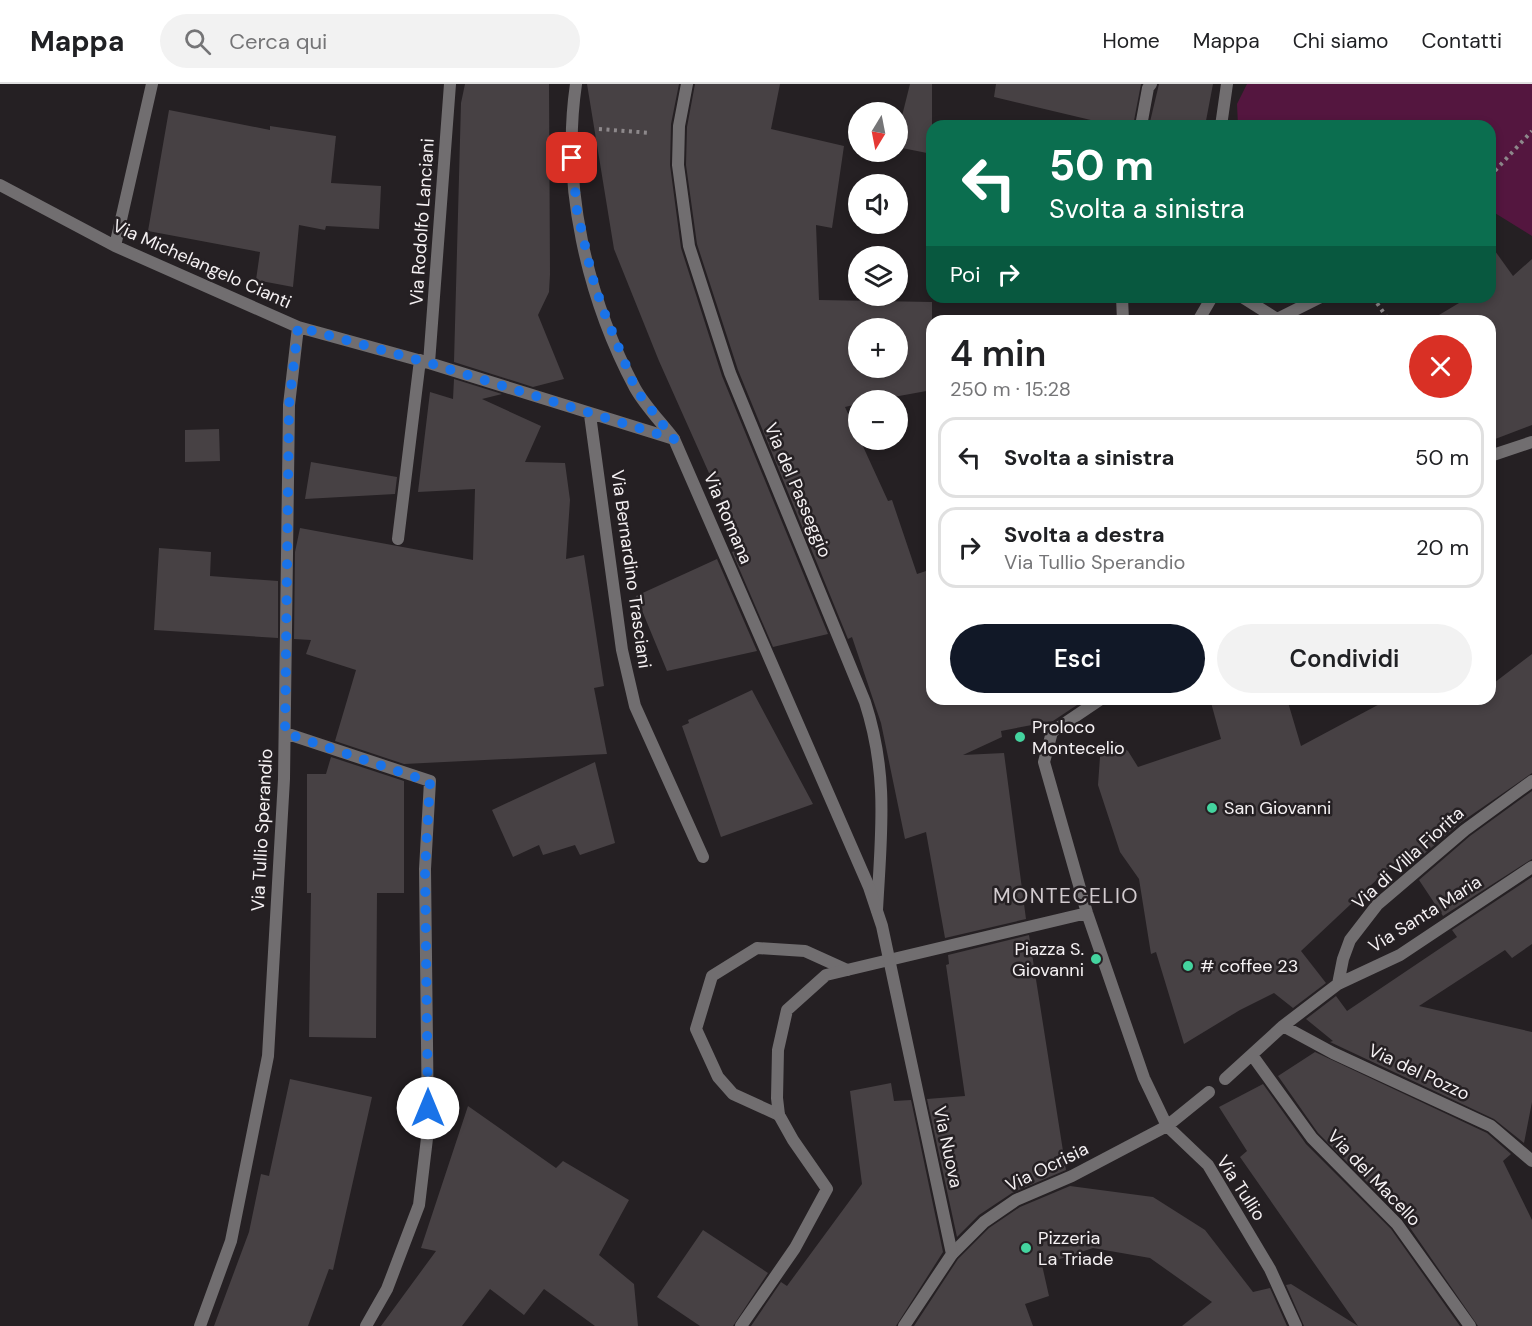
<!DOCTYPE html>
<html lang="it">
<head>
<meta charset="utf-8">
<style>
	:root { --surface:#fff; --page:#f2f2f2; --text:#202124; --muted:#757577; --line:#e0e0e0; --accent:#111827 }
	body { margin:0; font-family:"DM Sans",sans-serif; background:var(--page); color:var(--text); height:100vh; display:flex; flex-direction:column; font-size:22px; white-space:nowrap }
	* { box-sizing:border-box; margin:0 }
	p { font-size:20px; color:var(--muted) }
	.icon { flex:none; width:33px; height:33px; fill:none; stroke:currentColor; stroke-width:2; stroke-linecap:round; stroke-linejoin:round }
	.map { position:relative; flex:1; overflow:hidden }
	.drawer { position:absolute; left:926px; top:231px; width:570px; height:390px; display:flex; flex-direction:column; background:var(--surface); border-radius:18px; box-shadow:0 3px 9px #0003 }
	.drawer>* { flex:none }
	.banner { position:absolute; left:926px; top:36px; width:570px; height:183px; border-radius:18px; box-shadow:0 3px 9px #0003; background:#0b6e4f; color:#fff; overflow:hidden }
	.needle { width:39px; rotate:190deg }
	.controls { position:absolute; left:848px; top:18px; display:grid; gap:12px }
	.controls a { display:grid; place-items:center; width:60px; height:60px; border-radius:50%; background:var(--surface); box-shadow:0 3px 9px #0003; font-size:30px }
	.pin { position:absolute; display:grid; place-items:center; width:51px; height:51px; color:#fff; margin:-26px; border-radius:12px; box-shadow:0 3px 9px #0006 }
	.me { position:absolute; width:66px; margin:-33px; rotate:0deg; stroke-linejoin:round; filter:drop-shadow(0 0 4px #0008) }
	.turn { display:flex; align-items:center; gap:21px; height:126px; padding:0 24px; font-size:27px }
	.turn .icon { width:78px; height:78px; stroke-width:2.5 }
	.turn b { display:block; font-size:42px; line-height:51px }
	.then { display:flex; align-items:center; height:57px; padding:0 24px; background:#0003; gap:12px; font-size:22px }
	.round { display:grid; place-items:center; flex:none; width:63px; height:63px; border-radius:32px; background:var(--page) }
	.overview { display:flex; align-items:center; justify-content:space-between; height:102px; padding:0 24px }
	h1 { font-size:36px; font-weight:600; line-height:45px }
	.cta { display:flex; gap:12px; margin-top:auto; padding:12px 24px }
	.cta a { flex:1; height:69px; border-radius:36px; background:var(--accent); color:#fff; font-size:24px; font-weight:600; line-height:69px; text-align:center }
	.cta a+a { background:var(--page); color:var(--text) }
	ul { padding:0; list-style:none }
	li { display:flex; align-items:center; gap:18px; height:81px; margin:0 12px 9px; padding:0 12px; border:3px solid var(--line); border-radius:18px }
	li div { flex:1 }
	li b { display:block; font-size:22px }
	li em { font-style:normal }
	header { display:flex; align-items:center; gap:36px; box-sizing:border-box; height:84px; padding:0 30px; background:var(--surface); border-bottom:2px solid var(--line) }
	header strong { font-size:28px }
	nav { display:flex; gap:33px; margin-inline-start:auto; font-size:21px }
	.search { width:420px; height:54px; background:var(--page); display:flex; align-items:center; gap:15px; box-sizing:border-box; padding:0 21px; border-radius:33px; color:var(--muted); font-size:22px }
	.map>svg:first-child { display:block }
	.green { fill:#54163f }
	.building { fill:#474144; fill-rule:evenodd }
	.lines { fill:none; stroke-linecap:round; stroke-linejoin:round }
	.path { stroke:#8d888b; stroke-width:4; stroke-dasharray:3 4.5; stroke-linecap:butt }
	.service { stroke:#716e70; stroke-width:12 }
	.pedestrian { stroke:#716e70; stroke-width:12 }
	.minor { stroke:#716e70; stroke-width:12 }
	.tertiary { stroke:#716e70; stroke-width:12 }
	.route { stroke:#1a73e8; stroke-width:10; stroke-dasharray:0 18 }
	.poi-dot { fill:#44d49f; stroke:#252023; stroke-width:2 }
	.labels { text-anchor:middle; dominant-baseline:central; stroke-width:5; stroke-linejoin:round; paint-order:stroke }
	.street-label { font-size:18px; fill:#f5f1f3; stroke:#252023 }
	.poi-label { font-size:18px; fill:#f5f1f3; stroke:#252023; text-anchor:start }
	.quarter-label { font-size:21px; letter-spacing:1.5px; fill:#d2cbcf; stroke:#252023 }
</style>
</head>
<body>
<header>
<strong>Mappa</strong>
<div class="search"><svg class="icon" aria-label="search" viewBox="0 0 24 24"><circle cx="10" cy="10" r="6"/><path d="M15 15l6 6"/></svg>Cerca qui</div>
<nav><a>Home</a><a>Mappa</a><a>Chi siamo</a><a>Contatti</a></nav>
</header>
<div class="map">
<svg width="1532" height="1242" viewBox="0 0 1532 1242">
	<rect width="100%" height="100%" fill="#252023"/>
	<path class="green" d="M1247,0H1532V152L1490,126V42H1238L1237,20Z"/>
	<path class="building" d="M465,0H549L550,190L549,208L538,231L564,295L533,303L454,278L461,19Z
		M587,0H679L671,40L670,81L681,164L722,292L828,550L773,563L732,468L742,463L659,277L614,165Z
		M695,0H780L771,45L844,62L832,144L816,141L819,216L932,218V306L877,316H858V320L845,323L888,417L892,416L917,490L932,485V615H1080V619L1053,637L1001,647L1002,653L963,671L1004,669L1026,835L945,854L926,748L905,755L881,639L852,553L848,555L738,286L697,160L686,81L687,43ZM858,244H897V284H858Z
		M910,0H932V70L897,63V52Z
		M996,0H1141L1133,42H1116L994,13Z
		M1159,0H1213L1205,42H1149Z
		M169,26L270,46V42L336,52L331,99L381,102L379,145L326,142L325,146L299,141L293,203L256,196L260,168L148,147Z
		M1490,160L1513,192L1532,175V341L1490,357V237H1429L1469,213H1490Z
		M454,295L502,310L482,315L541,342L525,378L565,379L570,416L566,475L584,471L604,602L594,604L607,670L404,680L335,657L356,586L306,570L311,556L294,555L295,468L300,444L473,476L475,405L418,408L430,308L453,315Z
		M219,345L220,377L185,378V346Z
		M311,378L397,393L395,410L305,415Z
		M159,464L211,468L210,492L278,497V554L154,546Z
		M717,475L757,567L667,587L636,512Z
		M1532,570V689L1460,739L1410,782L1403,771L1301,867L1326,899L1293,924L1274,909L1240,926L1184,960L1156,868L1151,870L1139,795L1120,768L1098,701L1100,673L1112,655L1128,667L1138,683L1221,655L1210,615H1287L1301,662L1389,615H1490V602Z
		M752,606L813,720L721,753L682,642L689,639L688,636Z
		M331,673L404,697V809H377L376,954L309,953L311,809H307V690H326Z
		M595,678L615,759L580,771L575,761L543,771L539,761L513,773L492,726Z
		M1532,707V775L1443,832L1419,796L1470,752Z
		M1532,793V860L1512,874L1505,866L1419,922L1532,948V1018L1524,1059L1494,1035L1330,958L1333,957L1306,935L1336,912L1347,927L1457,853L1452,846Z
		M1029,851L1066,1086L1012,1109L979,1131L957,1153L927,1015L965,1012L946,881L949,880L948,871Z
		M1315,968L1487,1049L1511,1070L1503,1077L1532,1136V1242H1478L1404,1135L1318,1049L1278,992Z
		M290,995L372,1013L333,1186L329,1185L308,1242H214L249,1148L261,1090L269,1092Z
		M891,999L894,1017L911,1016L943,1168L896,1242H751L781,1198L787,1202L862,1100L850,1007Z
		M1263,1000L1306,1060L1391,1145L1460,1242H1358L1240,1073L1247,1067L1219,1023Z
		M468,1022L556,1084L563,1077L629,1116L599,1171L634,1200L638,1242H595L544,1205L524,1231L490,1205L462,1242H381L436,1167L421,1164Z
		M1070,1102L1153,1113L1205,1146L1253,1208L1270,1204L1287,1242H1182L1212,1218L1150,1174L1093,1164L1042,1181L1049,1212L1025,1220L1033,1242H914L958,1175L989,1144L1020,1123Z
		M703,1146L768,1189L733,1242H700L657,1213Z
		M1291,1200L1358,1242H1304L1286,1201Z"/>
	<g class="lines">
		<path class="path" d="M599,45L651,49
			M1490,92L1532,47
			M1373,213L1389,237"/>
		<path class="service" d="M779,1031L733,1010L718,993L696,945L712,892L757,864L805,867L847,886"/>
		<path class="pedestrian" d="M1198,237L1212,213"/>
		<path class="minor" d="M687,0L679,42L678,81L689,162L730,289L865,618C889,692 881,750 877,826
			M1141,42L1148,4L1151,0
			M1221,42L1227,0
			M0,101L115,162L298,243L429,279L674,355
			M115,162L152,0
			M1122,213L1123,237
			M1242,213L1277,235L1321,213
			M429,279L450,0
			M590,331L622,566L635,622L703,773
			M1490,372L1532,358
			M398,455L420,276
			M1101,615L1052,648L1044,678L1087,829L1144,994L1167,1042L1208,1081L1270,1185L1296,1242
			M285,649L430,697L425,785L428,1046L419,1121L387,1205L366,1242
			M1338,900L1343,875L1350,856L1377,821L1465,746L1532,697
			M1283,942L1333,969L1491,1042L1532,1077
			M1252,971L1312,1054L1397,1140L1470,1242
			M1225,995L1283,942L1338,900L1400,871L1532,783
			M952,1170L984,1138L1016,1116L1072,1092L1167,1042L1209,1008
			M200,1242L231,1157L268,972L284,695L289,321L298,243
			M741,1242L795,1164L827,1105L793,1056L779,1031L777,1014L778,966L787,926L826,891L1087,829"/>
		<path class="tertiary" d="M576,0C561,101 587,214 635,304C645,322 661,338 674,355L869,803L882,842L952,1170L904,1242"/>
	</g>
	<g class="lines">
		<path class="route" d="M428,1024L425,786L430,698L285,649L289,321L298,243L429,279L674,355L636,306L602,223L592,192L577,127L572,74"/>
	</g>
	<g class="poi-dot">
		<circle cx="1020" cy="653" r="6"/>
		<circle cx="1212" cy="724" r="6"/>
		<circle cx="1096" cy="875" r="6"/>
		<circle cx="1188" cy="882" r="6"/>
		<circle cx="1026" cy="1164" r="6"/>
	</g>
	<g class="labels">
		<g class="street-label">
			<text transform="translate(422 138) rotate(-86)">Via Rodolfo Lanciani</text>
			<text transform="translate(202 180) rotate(24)">Via Michelangelo Cianti</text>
			<text transform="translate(798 406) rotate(67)">Via del Passeggio</text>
			<text transform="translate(728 434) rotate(67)">Via Romana</text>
			<text transform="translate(631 485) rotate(82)">Via Bernardino Trasciani</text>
			<text transform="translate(262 746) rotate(-87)">Via Tullio Sperandio</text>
			<text transform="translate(1408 774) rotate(-42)">Via di Villa Fiorita</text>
			<text transform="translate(1425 830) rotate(-32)">Via Santa Maria</text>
			<text transform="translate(1419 988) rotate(25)">Via del Pozzo</text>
			<text transform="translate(948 1063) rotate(78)">Via Nuova</text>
			<text transform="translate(1047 1083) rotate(-26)">Via Ocrisia</text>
			<text transform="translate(1374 1094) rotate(46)">Via del Macello</text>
			<text transform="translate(1241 1104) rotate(57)">Via Tullio</text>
		</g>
		<g class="poi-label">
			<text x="1032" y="643">Proloco<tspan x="1032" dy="21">Montecelio</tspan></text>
			<text x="1224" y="724">San Giovanni</text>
			<text x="1084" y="865" text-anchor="end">Piazza S.<tspan x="1084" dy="21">Giovanni</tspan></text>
			<text x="1200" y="882"># coffee 23</text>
			<text x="1038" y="1154">Pizzeria<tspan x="1038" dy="21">La Triade</tspan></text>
		</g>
		<g class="quarter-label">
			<text x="1066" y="812">MONTECELIO</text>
		</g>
	</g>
</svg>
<div class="controls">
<a><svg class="needle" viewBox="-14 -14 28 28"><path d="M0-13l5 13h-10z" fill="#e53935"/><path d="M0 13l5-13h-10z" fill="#757577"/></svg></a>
<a><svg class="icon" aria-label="sound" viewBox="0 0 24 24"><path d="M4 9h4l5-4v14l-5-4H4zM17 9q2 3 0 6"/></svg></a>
<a><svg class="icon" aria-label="layers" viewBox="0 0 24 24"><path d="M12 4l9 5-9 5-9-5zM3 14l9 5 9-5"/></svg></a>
<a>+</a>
<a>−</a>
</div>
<div class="pin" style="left:572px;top:74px;background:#d93025"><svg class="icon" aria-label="arrive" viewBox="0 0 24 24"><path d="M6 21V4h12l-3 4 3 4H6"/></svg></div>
<svg class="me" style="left:428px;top:1024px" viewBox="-20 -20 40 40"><circle r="19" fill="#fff"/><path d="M0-13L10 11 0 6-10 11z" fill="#1a73e8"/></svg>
<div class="banner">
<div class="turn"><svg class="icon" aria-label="left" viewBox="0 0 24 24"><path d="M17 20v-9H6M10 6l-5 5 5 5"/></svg><div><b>50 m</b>Svolta a sinistra</div></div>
<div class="then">Poi<svg class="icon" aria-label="right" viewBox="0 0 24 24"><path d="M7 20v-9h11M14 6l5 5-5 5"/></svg></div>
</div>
<section class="drawer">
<div class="overview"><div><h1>4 min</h1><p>250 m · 15:28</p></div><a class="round" style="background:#d93025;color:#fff"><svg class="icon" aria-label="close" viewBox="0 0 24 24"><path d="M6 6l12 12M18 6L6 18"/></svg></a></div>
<ul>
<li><svg class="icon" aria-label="left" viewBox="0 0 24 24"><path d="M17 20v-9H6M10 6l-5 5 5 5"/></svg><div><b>Svolta a sinistra</b></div><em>50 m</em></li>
<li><svg class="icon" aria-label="right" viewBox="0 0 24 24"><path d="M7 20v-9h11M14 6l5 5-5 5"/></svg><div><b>Svolta a destra</b><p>Via Tullio Sperandio</p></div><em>20 m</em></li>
</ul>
<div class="cta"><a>Esci</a><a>Condividi</a></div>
</section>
</div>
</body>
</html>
